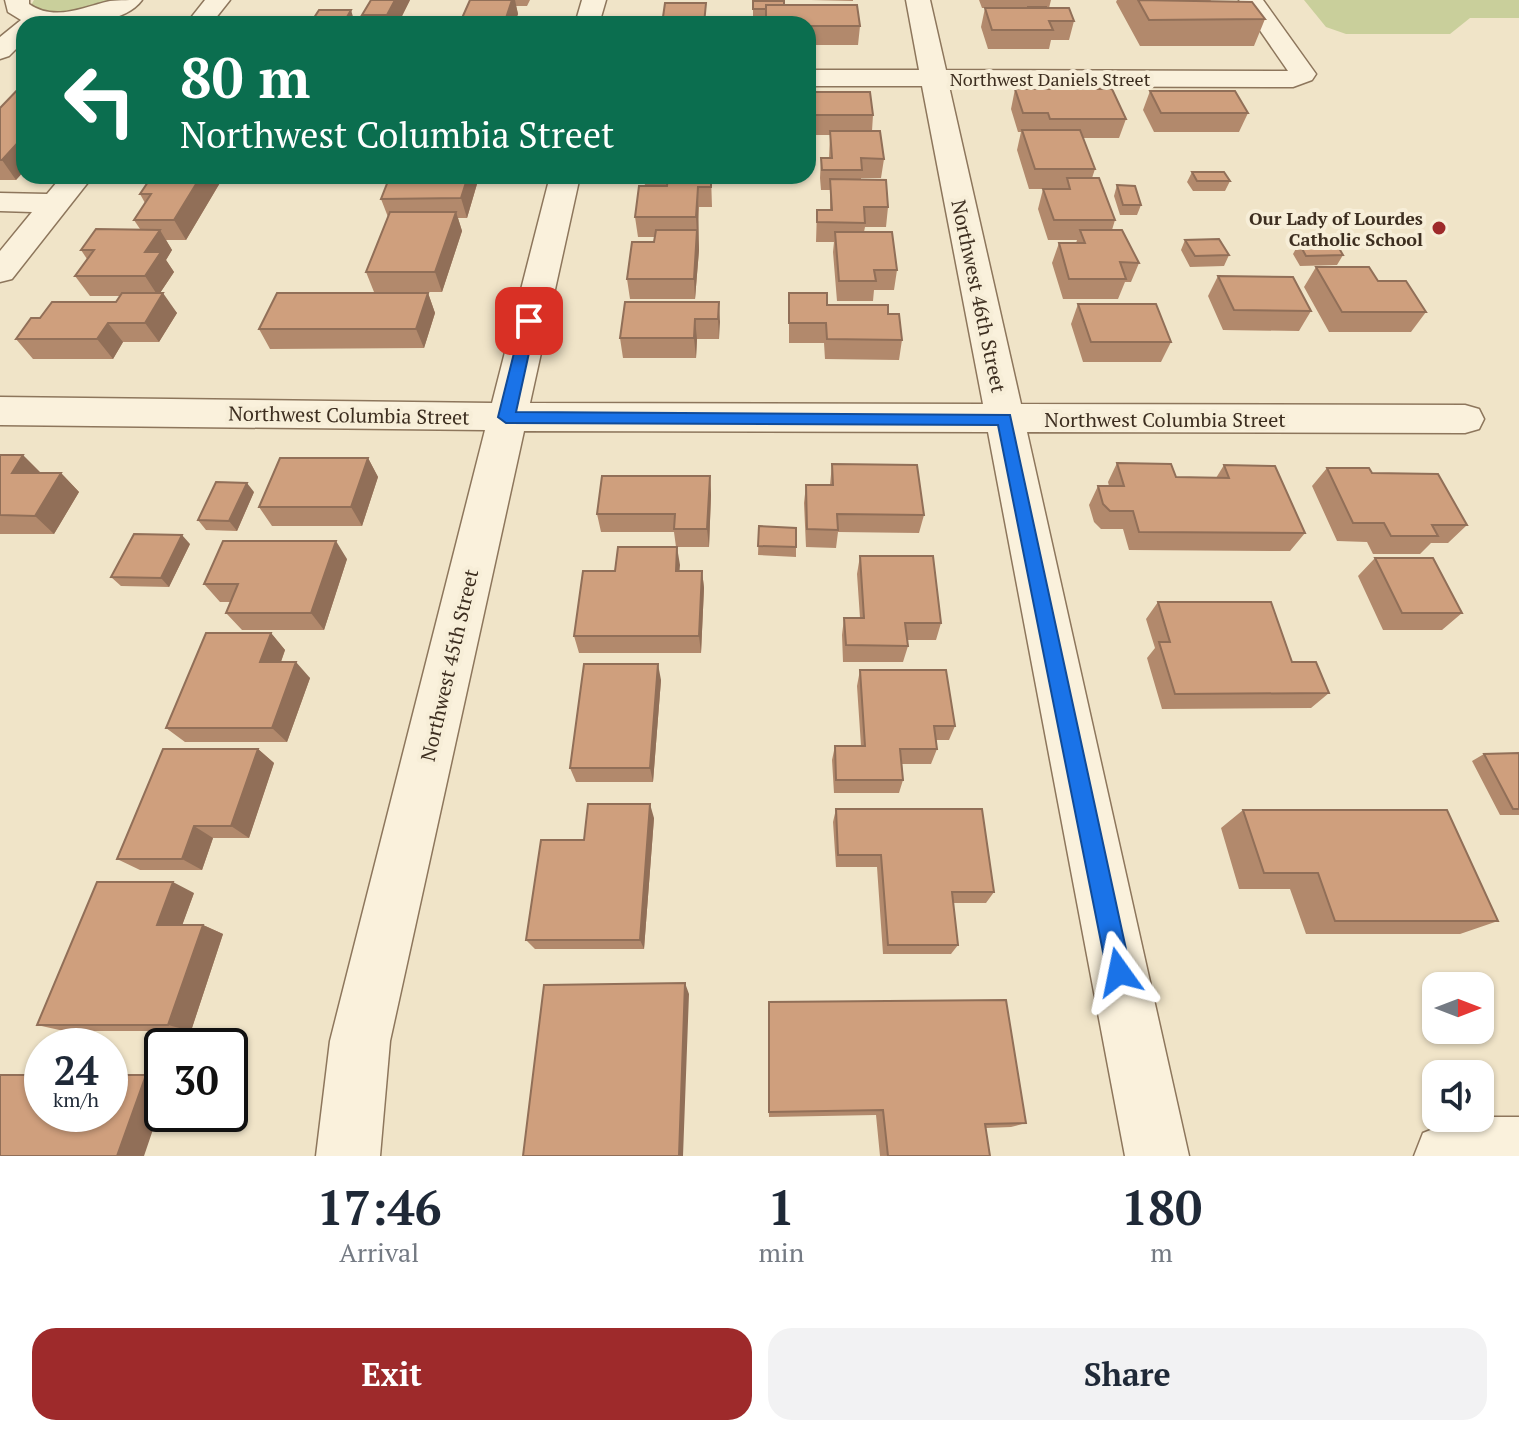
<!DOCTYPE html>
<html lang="en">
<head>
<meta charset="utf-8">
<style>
	:root { --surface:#fff; --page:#f2f2f3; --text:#1f2937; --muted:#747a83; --accent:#9e2a2b }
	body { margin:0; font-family:"PT Serif",serif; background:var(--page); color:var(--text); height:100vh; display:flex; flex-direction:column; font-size:30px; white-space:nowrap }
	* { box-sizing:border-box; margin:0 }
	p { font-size:26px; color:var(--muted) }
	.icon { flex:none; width:44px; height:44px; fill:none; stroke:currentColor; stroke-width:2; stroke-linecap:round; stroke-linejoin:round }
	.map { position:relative; height:1156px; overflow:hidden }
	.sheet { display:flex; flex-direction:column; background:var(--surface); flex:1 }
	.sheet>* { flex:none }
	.hud { position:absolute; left:16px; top:16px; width:800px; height:168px; border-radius:24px; box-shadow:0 2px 6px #0004; background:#0b6e4f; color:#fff; overflow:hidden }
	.needle { width:52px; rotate:90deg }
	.fabs { position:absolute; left:1422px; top:972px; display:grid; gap:16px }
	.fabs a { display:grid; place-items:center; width:72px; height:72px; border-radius:16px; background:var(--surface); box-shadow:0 2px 6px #0004; font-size:40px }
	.speed { position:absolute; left:24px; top:1028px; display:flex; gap:16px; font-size:40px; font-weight:700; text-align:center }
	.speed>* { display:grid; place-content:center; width:104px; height:104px; border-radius:50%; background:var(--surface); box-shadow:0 2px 6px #0004; line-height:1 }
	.speed small { font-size:20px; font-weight:400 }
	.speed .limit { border:4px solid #111; border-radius:12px; background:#fff; color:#111 }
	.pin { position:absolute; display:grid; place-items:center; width:68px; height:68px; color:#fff; margin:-34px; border-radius:16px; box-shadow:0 4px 12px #0006 }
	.me { position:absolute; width:88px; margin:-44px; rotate:348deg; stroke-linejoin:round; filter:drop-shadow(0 0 6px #0008) }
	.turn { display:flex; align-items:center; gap:28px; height:168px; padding:0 32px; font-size:36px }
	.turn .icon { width:104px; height:104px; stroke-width:2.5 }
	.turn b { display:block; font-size:56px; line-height:68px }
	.eta { display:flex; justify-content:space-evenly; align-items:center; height:136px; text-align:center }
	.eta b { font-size:48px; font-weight:800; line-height:56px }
	.action { display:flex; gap:16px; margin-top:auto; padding:16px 32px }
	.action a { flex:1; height:92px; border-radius:24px; background:var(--accent); color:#fff; font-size:32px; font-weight:800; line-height:92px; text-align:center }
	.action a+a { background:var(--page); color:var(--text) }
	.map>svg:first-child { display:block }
	.green { fill:#c9cf9b }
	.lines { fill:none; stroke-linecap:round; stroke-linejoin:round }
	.minor-casing { stroke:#8d765c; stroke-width:3 }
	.minor { fill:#faf1dc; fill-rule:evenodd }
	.wall { fill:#b2896c }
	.shaded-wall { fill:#916f58 }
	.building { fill:#cf9f7d; stroke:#916f58; stroke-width:2 }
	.route { fill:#1a73e8; stroke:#114b97; stroke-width:2 }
	.poi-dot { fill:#9e2a2b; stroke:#f7eed8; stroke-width:3 }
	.labels { text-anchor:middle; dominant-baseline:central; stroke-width:8; stroke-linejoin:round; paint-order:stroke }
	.far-street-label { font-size:18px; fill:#3d2e20; stroke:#f7eed8 }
	.far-poi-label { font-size:18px; font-weight:bold; fill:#3d2e20; stroke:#f7eed8; text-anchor:end }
	.street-label { font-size:20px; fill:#3d2e20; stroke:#f7eed8 }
</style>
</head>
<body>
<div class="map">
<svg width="1519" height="1156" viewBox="0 0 1519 1156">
	<rect width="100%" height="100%" fill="#f0e4c8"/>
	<path class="green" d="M34,0H112C85,17 59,17 30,7Z
		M1304,0H1519V18H1470L1450,34H1346L1326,27Z"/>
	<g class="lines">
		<g class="minor-casing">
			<path id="minor" d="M5,0H29V4C55,22 83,7 110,1C119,0 132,0 142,0C121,29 56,24 24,24V41L9,56L0,59V37L21,20L8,12Z
				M205,0H230L211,24H186Z
				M582,0H606L599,24H575Z
				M906,0H930L946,70L1288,71L1239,0H1263L1316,74L1312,80L1293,87L949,86L1021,404L1465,405L1479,409L1484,419L1479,429L1465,433L1027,432L1189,1156H1125L988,432L524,431L390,1041L380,1156H316L330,1041L485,430L0,425V397L492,403L550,176H580L530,403L983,404L922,86H808V70H919Z
				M62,176H93L12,279L0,282V251L32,212L0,211V193L47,194Z
				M1480,1117H1519V1156H1414L1423,1133L1461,1118Z"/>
		</g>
		<use href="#minor" class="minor"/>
	</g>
	<path class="wall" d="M410,0L398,24H365L362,15Z
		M470,0H530L527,6H516L518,14L514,24H463L462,18Z
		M811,0H853V1Z
		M979,0H1051L1049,8H1046L1074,21L1069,40H1051L1049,49H988L981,27L985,8H1027H982Z
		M1117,0H1211L1210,2L1265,19L1254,46H1140L1116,2Z
		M753,1L784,5L860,26L858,45H808V24L766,19H753Z
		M24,83V171L16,180H0V108Z
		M1015,89L1126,119L1119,138H1083L1095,169L1092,178L1115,220L1112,230L1139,263L1131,282H1125L1118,299H1063L1052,263L1059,243H1076L1077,240H1048L1038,209L1043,189H1029L1017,150L1021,132H1018L1011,109Z
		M1150,91L1248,113L1239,132H1154L1143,110Z
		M808,92L873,115L872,131L884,159L881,178H861V179L888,207L886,227H865L864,232L897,270L894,290H874L873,301H837L833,252L834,242H816L817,210H830V190H821L820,178L821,158H829L830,135H808Z
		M1192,172L1230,181L1225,191H1193L1187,182Z
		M143,176H224L186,240H166L172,250L166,260L174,272L160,293L177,313L159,342H123L113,359H33L16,339L40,318L116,302L120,296H90L75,276L87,259L81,250L140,229L134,220L145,203L140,194L147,183Z
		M390,176H475L477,184L467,218H458L462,231L442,292H374L366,272L388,217L381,199Z
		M644,176H711L712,207H699L697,231L699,250L695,299H630L627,279L654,242L655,237H638L635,217L645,186Z
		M1117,185L1141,205L1137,215H1120L1114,196Z
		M1185,240L1229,255L1224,266L1190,267L1181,250Z
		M1299,243L1343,255L1337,265L1300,266L1293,254Z
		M1316,267L1378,281L1426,312L1411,332H1329L1304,287Z
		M1218,276L1311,311L1299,331L1223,330L1208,296Z
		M428,293L435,313L424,348L270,349L259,329Z
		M789,293L827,305L888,314L902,340L899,360L825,359L824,343H789Z
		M719,302V339H697L696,358H623L620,338Z
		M1078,304L1171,342L1161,362H1083L1071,324Z
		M0,455L41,473H61L79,492L54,534H0Z
		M368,458L378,477L362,526H272L259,507Z
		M1117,463L1176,477L1216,478L1224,465L1305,533L1290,551L1129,550L1123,529H1101L1094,522L1089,505L1098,486H1109L1108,482Z
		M832,464L924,515L919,533L838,532L836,548L806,547L804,503L806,485H830Z
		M1327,468L1372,473L1467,525L1448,543H1431L1420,554H1373L1367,542L1337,541L1312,486Z
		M710,476L711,495L709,547H677L679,571H702L704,588L701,653H579L574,636L676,547L674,532H601L597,514Z
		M254,492L237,531L206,530L198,520Z
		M759,526L796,528V557L758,555Z
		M190,544L169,587L121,586L111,577Z
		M860,556L941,623L936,640H907L908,646L903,662H843L842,635L844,618H860L857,574Z
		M1375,558L1462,613L1442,630H1383L1358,576Z
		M347,559L324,630H242L226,613L231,602H220L204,584Z
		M1158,602L1292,662L1329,693L1311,708L1162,709L1147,658L1155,648L1146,619Z
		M271,633L285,650L281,662L310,678L287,742H185L166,728Z
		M860,670L955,726L949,740H936L937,749L931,764H902L903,780L899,793H834L832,760L835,746H861L857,686Z
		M661,680L653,782H576L570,768Z
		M258,749L274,763L249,838H213L202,870H140L117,859Z
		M1519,753V815H1500L1472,761L1484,754Z
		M836,809L994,892L986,903H953L958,945L951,954H883L877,867H836L833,822Z
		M1243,810L1498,921L1460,934H1306L1290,889H1239L1221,828Z
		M654,818L644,949H535L526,940L584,840Z
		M194,893L182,925H203L223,934L191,1031H64L37,1025Z
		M768,1013L1026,1123L1011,1127L986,1128L990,1156H880L876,1115L769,1117Z"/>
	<path class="shaded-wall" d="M395,0H410L398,24H389L387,15Z
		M512,0H515L518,14L514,24H507L506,18Z
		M351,10L354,20L352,24H343Z
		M24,136V171L16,180L2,160Z
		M201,176H224L186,240L174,220Z
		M468,176H475L477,184L467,218L461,198Z
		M698,187L699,250L695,299L694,279L697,236L696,217Z
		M456,212L462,231L442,292L435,272Z
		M160,230L172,250L166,260L174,272L158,296L145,276V252Z
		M163,293L177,313L159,342L145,323Z
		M428,293L435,313L424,348L416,329Z
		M719,302L720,322L719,339L718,319Z
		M695,319L697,339L696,358L694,338Z
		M108,323L123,342L113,359L97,339Z
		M23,455L42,474L12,473Z
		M368,458L378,477L362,526L351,507Z
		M61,473L79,492L54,534L35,516Z
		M710,476L711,495L709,547L707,529Z
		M247,483L254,492L237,531L229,521Z
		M182,535L190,544L169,587L161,578Z
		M336,541L347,559L324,630L311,613Z
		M677,547L680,565L678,588L676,571Z
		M702,571L704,588L701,653L699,636Z
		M271,633L285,650L275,678L260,662Z
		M296,662L310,678L287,742L272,728Z
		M658,664L661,680L653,782L650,768Z
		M258,749L274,763L249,838L231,826Z
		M650,804L654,818L644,949L640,940Z
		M194,826L213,838L202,870L182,859Z
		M173,882L194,893L179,934L157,925Z
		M203,925L223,934L191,1031L168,1025Z
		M685,983L689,994L683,1156H679Z
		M146,1075L162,1078V1103L144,1156H117Z"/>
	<path class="building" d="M371,0H395L387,15H362Z
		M470,0H512L506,18H462Z
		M1138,0L1252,2L1265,19L1149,20Z
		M753,1H784V5H766V9H753Z
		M665,3H706L704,24H662Z
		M766,5H857L860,26H808V24H766Z
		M1028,7H1046V8H1028Z
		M985,8H1069L1074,21H1049L1053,30H992Z
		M319,10H351L343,24H310Z
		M24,83V136L2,160H0V108Z
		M1015,89H1112L1126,119H1050L1048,113H1023Z
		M1150,91H1235L1248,113H1161Z
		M808,92H870L873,115H808Z
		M1022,130H1080L1095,169H1035Z
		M830,131H880L884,159L861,158L862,170H822L821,158H832Z
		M1192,172H1224L1230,181H1197Z
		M152,176H201L174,220H134L151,194H140Z
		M390,176H468L461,198L381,199Z
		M668,176H711V187H698L696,217H635L639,186H667Z
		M1067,178H1099L1115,220H1054L1043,189H1070Z
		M830,179L886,180L888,207H864L865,223L817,222V210H832Z
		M1117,185L1135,186L1141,205H1123Z
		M390,212H456L435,272H366Z
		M96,229L160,230L145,252H161L145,276H75L94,250H81Z
		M656,230H697L694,279H627L632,242H654Z
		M1080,230H1122L1139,263L1120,262L1126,279H1069L1059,243H1085Z
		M835,232H892L897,270H874L876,281H839Z
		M1219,239L1229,255L1195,256L1185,240Z
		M1299,243H1336L1343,255L1306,256Z
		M1316,267H1369L1378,281H1406L1426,312H1342Z
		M1218,276L1293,277L1311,311L1234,310Z
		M122,293H163L145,323H108L97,339H16L31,318H40L52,302H116Z
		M277,293H428L416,329H259Z
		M789,293H827V305H888V314H899L902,340L827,339L826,323H789Z
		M625,302H719L718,319H695L694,338H620Z
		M1078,304H1156L1171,342H1091Z
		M0,455H23L12,473H61L35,516L0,515Z
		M280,458H368L351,507H259Z
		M1117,463L1171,464L1176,477L1229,478L1224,465L1275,466L1305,533L1139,532L1133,511H1110L1103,504L1098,486H1124Z
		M832,464L917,465L924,515L837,514L838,530L807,529L806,485H833Z
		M1327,468H1369L1372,473L1438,474L1467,525H1432L1438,536H1391L1384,523H1353Z
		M602,476H710L707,529H674L675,514H597Z
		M216,482L247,483L229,521L198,520Z
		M759,526L796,528V547L758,546Z
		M134,534L182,535L161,578L111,577Z
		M223,541H336L311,613H226L238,584H204Z
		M618,547H677L676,571H702L699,636H574L583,571H615Z
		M860,556H933L941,623H905L908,646L846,645L844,618H864Z
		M1375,558H1433L1462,613H1402Z
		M1158,602H1271L1292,662H1316L1329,693L1175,694L1159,642H1170Z
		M206,633H271L260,662H296L272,728H166Z
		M584,664H658L650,768H570Z
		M860,670H946L955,726H934L937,749H900L903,780H836L835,746H865Z
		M163,749H258L231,826H194L182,859H117Z
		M1519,753V809H1513L1484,754Z
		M588,804H650L640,940H526L541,840H584Z
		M836,809H982L994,892H952L958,945H888L881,855H838Z
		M1243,810H1447L1498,921H1335L1318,873H1264Z
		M97,882H173L157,925H203L168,1025H37Z
		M685,983L679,1156H523L544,985Z
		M1006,1000L1026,1123L985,1124L990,1156H888L883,1110L769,1112V1002Z
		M0,1075H42V1114H110V1075H146L117,1156H0Z"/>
	<path class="route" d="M529,317L536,321L516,412L1010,415L1131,972L1127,980L1119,984L1110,980L1107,972L998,425L506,423L498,417L522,321Z"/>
	<circle class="poi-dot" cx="1439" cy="228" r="8"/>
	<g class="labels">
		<g class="far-street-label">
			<text x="1050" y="79">Northwest Daniels Street</text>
		</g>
		<g class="far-poi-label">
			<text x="1423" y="218">Our Lady of Lourdes<tspan x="1423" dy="21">Catholic School</tspan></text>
		</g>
		<g class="street-label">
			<text transform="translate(979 296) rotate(78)">Northwest 46th Street</text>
			<text transform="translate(349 415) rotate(1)">Northwest Columbia Street</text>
			<text x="1165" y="419">Northwest Columbia Street</text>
			<text transform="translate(449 665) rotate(-77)">Northwest 45th Street</text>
		</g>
	</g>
</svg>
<div class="fabs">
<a><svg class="needle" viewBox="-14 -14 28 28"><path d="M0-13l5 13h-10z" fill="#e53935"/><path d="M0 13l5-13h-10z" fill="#747a83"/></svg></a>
<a><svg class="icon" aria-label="sound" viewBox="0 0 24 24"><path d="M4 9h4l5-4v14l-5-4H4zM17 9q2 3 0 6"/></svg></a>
</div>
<div class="speed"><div>24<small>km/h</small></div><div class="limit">30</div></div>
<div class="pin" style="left:529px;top:321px;background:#d93025"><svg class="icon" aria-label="arrive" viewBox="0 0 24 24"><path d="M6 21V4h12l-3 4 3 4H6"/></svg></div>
<svg class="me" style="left:1119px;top:972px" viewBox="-20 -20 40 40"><path d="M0-17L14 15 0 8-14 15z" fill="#1a73e8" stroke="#fff" stroke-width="4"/></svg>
<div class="hud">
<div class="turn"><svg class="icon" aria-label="left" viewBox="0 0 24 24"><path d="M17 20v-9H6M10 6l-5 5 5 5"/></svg><div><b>80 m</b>Northwest Columbia Street</div></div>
</div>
</div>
<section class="sheet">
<div class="eta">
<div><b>17:46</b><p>Arrival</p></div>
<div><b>1</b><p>min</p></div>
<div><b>180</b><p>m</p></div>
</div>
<div class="action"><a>Exit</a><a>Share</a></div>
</section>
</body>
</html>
